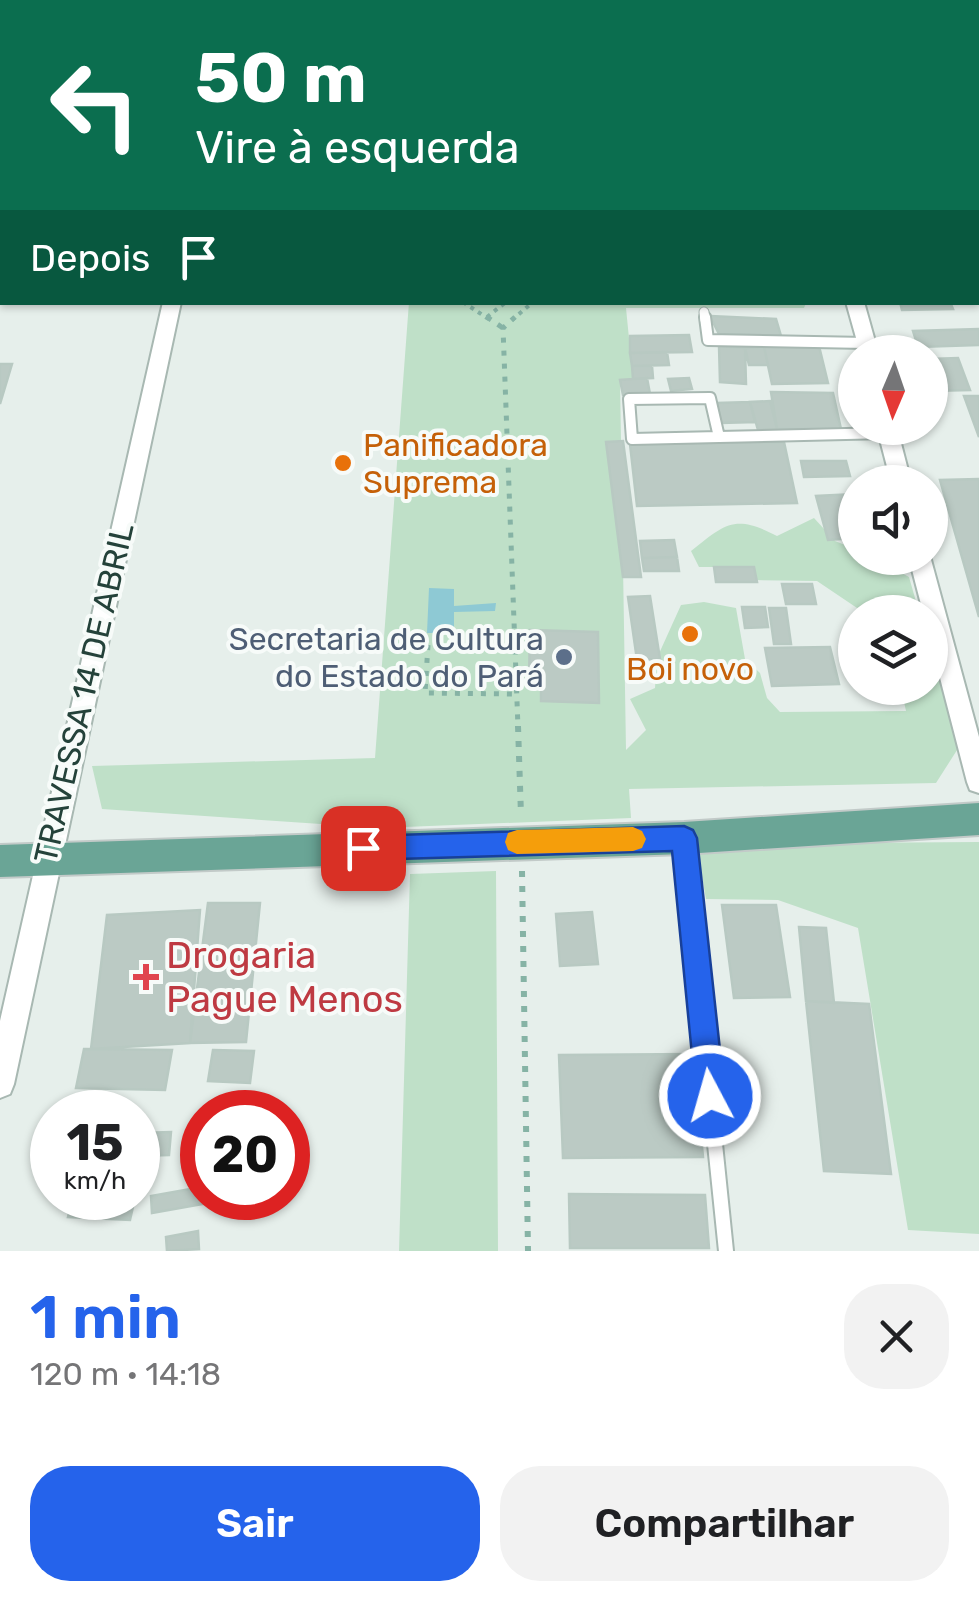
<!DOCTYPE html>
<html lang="pt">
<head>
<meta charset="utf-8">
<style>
	:root { --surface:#fff; --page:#f2f2f2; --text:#202124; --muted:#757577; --accent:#2563eb }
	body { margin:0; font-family:Rubik,sans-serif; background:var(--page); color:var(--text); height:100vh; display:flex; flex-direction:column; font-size:38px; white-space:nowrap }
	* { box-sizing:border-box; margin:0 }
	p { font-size:32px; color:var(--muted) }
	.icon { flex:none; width:55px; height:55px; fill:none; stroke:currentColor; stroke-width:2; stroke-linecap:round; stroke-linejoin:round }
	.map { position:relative; height:1251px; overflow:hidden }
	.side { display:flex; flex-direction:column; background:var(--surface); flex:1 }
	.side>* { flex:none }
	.top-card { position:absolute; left:0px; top:0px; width:980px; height:305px; box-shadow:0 2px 8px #0004; background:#0b6e4f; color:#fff; overflow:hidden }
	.needle { width:65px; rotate:182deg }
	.buttons { position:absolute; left:838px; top:335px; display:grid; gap:20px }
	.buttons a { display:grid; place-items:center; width:110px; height:110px; border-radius:50%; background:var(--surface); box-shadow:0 2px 8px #0004; font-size:50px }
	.speed { position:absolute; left:30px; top:1090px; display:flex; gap:20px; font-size:50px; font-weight:700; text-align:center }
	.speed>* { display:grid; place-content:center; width:130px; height:130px; border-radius:50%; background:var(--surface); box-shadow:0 2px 8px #0004; line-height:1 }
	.speed small { font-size:25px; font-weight:400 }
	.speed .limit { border:15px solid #d22; background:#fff; color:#111 }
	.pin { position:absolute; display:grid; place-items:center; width:85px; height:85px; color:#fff; margin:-42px; border-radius:20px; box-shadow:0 5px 15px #0006 }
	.me { position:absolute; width:110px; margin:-55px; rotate:354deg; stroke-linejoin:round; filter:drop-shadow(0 0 8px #0008) }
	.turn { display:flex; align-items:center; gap:35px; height:210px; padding:0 30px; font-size:45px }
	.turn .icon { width:130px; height:130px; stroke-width:2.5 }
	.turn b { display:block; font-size:70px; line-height:85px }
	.then { display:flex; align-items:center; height:95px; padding:0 30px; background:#0003; gap:20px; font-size:38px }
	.round { display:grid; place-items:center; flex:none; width:105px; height:105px; border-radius:40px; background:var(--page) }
	.head { display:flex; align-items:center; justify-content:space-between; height:170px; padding:0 30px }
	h1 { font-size:60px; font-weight:600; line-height:75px; color:var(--accent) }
	.primary-button { display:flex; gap:20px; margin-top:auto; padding:20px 30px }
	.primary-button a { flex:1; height:115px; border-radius:40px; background:var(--accent); color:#fff; font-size:40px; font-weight:600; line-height:115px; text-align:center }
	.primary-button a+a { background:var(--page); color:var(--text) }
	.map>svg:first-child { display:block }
	.green { fill:#bfe0c8 }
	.water { fill:#8ec9d4 }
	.building { fill:#bbcac4; stroke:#b8c9c2; stroke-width:2.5 }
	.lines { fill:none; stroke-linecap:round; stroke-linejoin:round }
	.lane-far2-casing { stroke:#a8b8b2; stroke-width:11 }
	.lane-far1-casing { stroke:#a8b8b2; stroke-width:14 }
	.lane-casing { stroke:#a8b8b2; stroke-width:18 }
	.street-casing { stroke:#a8b8b2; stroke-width:4 }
	.primary-casing { stroke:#c2cac8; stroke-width:4 }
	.path-far2 { stroke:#86b3a5; stroke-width:4; stroke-dasharray:4 5; stroke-linecap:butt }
	.path-far1 { stroke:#86b3a5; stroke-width:5; stroke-dasharray:5 8; stroke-linecap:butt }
	.path { stroke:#86b3a5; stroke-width:6; stroke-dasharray:6 9; stroke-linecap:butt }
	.lane-far2 { stroke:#fff; stroke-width:9 }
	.lane-far1 { stroke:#fff; stroke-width:10 }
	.lane { stroke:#fff; stroke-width:14 }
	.street { fill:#fff; fill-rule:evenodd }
	.primary { fill:#6aa596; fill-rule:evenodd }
	.route { fill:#2563eb; stroke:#184099; stroke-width:2.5 }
	.slow { fill:#f59e0b }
	.food-dot { fill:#e8710a; stroke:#f7fbf9; stroke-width:4 }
	.service-dot { fill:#5c6f8a; stroke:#f7fbf9; stroke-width:4 }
	.health-dot { fill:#e0444e; stroke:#f7fbf9; stroke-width:4 }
	.labels { text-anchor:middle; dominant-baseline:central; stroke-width:8; stroke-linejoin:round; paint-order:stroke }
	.food-label { font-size:32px; fill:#c56008; stroke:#f7fbf9; text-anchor:start }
	.service-label { font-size:32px; fill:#4e5e75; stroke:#f7fbf9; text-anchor:end }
	.street-label { font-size:32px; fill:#24423a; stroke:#f7fbf9 }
	.near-health-label { font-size:38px; fill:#be3a42; stroke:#f7fbf9; text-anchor:start }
</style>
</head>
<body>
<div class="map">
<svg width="979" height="1251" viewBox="0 0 979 1251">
	<rect width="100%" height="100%" fill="#e6efeb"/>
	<path class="green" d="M409,302L806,303L804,308H626L633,379L620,380L626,750L646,730L630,699L655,688L657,658L681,605L704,602L736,608L745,659L760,673L767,698L780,712L906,711L901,688H930V671L942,684L959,747L936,783L629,789L631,818L380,828L102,809L92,766L375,758Z
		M814,518L835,541L855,549V558H874L909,577L919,612H863L817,581L752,580L754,567H699L691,551C726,523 735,514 777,536Z
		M979,842V1234L908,1230L858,928L778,900L706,899L696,844Z
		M496,871L498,1251H399L410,874Z"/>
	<path class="water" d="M429,588L454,589V606L496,603L495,611L454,612V633H427Z"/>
	<path class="building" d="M900,302H950L953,309L902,310Z
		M710,316L776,319L781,336L719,334Z
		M979,329V345L918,347L913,331Z
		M689,335L692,352L630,353V336Z
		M719,346L745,348L746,384L720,382Z
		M819,346L828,383L772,384L764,347Z
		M764,347L768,365H749L745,348Z
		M667,352L669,365L632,366L630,353Z
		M958,358L970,390L930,391V359Z
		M0,364H12L0,404Z
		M632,366H652L653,378L633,379Z
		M647,378L650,394L623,395L620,380Z
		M689,378L692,389L671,391L668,379Z
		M771,392L833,393L841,429H777Z
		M964,396H979V437Z
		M770,401L777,429L758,430L750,402Z
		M750,402L755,422L721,423L717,403Z
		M623,441L641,577H623L606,442Z
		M784,442L797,503L637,506L630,444Z
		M801,461H846L850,476L804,477Z
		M979,479V617L940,480Z
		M854,494L855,538L828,540L816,496Z
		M674,540L677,557L642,558L640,541Z
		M677,557L679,571H644L642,558Z
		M714,567H754L757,582H716Z
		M782,584H812L816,604H786Z
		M650,596L660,659L637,660L628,597Z
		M742,607H765L768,627L745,628Z
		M769,608H786L791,644H774Z
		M530,630L598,632L599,703L541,701V682L529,681Z
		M830,647L839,684L772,686L765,648Z
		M208,903H260L246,1042L190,1043Z
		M722,905H776L790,997L734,998Z
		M200,910L190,1043L91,1049L107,915Z
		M592,912L598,964L560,966L556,914Z
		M799,927L826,928L834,1003L806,1001Z
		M806,1001L869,1004L891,1174L824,1171Z
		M84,1049L172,1050L165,1090L76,1088Z
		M213,1050L254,1051L250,1083L208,1081Z
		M693,1054L703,1157L563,1158L559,1055Z
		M171,1132L169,1155L138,1156V1133Z
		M202,1187L208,1203L152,1213L151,1196Z
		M569,1194L705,1195L709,1248H570Z
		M73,1198H135L130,1220L68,1217Z
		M220,1198H254L253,1205L219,1204Z
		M198,1231L199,1249L167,1251L166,1237Z"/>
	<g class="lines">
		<g class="lane-far2-casing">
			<path id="lane-far2" d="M704,312L705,320"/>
		</g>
		<g class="lane-far1-casing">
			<path id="lane-far1" d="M705,317L708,340L866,343
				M710,398L719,437L632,439L629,399Z
				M719,437L888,433"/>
		</g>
		<g class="lane-casing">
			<path id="lane" d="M684,842L726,1251"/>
		</g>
		<g class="street-casing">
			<path id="street" d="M768,0H782V2H768Z
				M163,302H181L14,1084L10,1094L0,1098V1021Z
				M846,302H864L878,352H860Z
				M877,428H897L911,482H891Z
				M930,556L979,737V793L970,790L967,782L930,639V612H923L909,558Z"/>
		</g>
		<g class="primary-casing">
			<path id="primary" d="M979,803V835L684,854L0,877V845L684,822Z"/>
		</g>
		<path class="path-far2" d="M463,302L490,320
			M487,317L506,302
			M512,320L533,302"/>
		<path class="path-far1" d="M487,317L503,328
			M515,317L503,328L518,728
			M428,645L425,693L517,694"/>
		<path class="path" d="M518,726L521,815
			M522,871L528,1251"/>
		<use href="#lane-far2" class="lane-far2"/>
		<use href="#lane-far1" class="lane-far1"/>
		<use href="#lane" class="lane"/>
		<use href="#street" class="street"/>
		<use href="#primary" class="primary"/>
	</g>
	<path class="route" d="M684,826L693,830L697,838L725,1096L720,1106L710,1110L700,1106L696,1096L672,851L363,860L354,857L350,848L354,839L363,836Z"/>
	<path class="slow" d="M633,827L642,831L646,839L642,848L633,851L517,854L508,850L505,842L508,833L517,830Z"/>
	<g class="food-dot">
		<circle cx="343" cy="463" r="10"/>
		<circle cx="690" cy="634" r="10"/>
	</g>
	<circle class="service-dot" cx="564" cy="657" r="10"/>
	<path class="health-dot" d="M141 962h10v10h10v10h-10v10h-10v-10h-10v-10h10z"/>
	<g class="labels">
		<g class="food-label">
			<text x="363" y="445">Panificadora<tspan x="363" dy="37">Suprema</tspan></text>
			<text x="690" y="669" text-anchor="middle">Boi novo</text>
		</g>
		<g class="service-label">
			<text x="544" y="639">Secretaria de Cultura<tspan x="544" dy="37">do Estado do Pará</tspan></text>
		</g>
		<g class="street-label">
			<text transform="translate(84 693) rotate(-77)">TRAVESSA 14 DE ABRIL</text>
		</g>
		<g class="near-health-label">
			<text x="166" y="955">Drogaria<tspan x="166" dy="44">Pague Menos</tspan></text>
		</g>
	</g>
</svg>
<div class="buttons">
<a><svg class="needle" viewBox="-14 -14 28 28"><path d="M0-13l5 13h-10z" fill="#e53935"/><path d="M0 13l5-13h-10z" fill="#757577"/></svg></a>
<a><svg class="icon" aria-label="sound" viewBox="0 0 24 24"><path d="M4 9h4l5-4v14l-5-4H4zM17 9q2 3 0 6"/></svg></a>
<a><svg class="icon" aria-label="layers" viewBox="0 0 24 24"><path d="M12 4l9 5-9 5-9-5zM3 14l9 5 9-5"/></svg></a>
</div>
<div class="speed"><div>15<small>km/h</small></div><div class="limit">20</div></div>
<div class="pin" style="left:363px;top:848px;background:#d93025"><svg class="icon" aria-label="arrive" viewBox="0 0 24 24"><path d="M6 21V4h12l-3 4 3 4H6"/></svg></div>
<svg class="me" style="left:710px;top:1096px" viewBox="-20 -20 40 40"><circle r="17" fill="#2563eb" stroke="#fff" stroke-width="3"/><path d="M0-11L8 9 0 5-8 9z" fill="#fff"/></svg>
<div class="top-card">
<div class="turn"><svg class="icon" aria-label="left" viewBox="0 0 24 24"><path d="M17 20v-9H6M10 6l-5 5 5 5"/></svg><div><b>50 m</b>Vire à esquerda</div></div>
<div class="then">Depois<svg class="icon" aria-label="arrive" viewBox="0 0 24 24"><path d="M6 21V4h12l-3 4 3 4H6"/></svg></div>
</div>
</div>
<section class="side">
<div class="head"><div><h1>1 min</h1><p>120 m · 14:18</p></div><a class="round"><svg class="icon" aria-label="close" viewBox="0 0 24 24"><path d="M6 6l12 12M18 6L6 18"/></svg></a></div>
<div class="primary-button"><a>Sair</a><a>Compartilhar</a></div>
</section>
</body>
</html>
